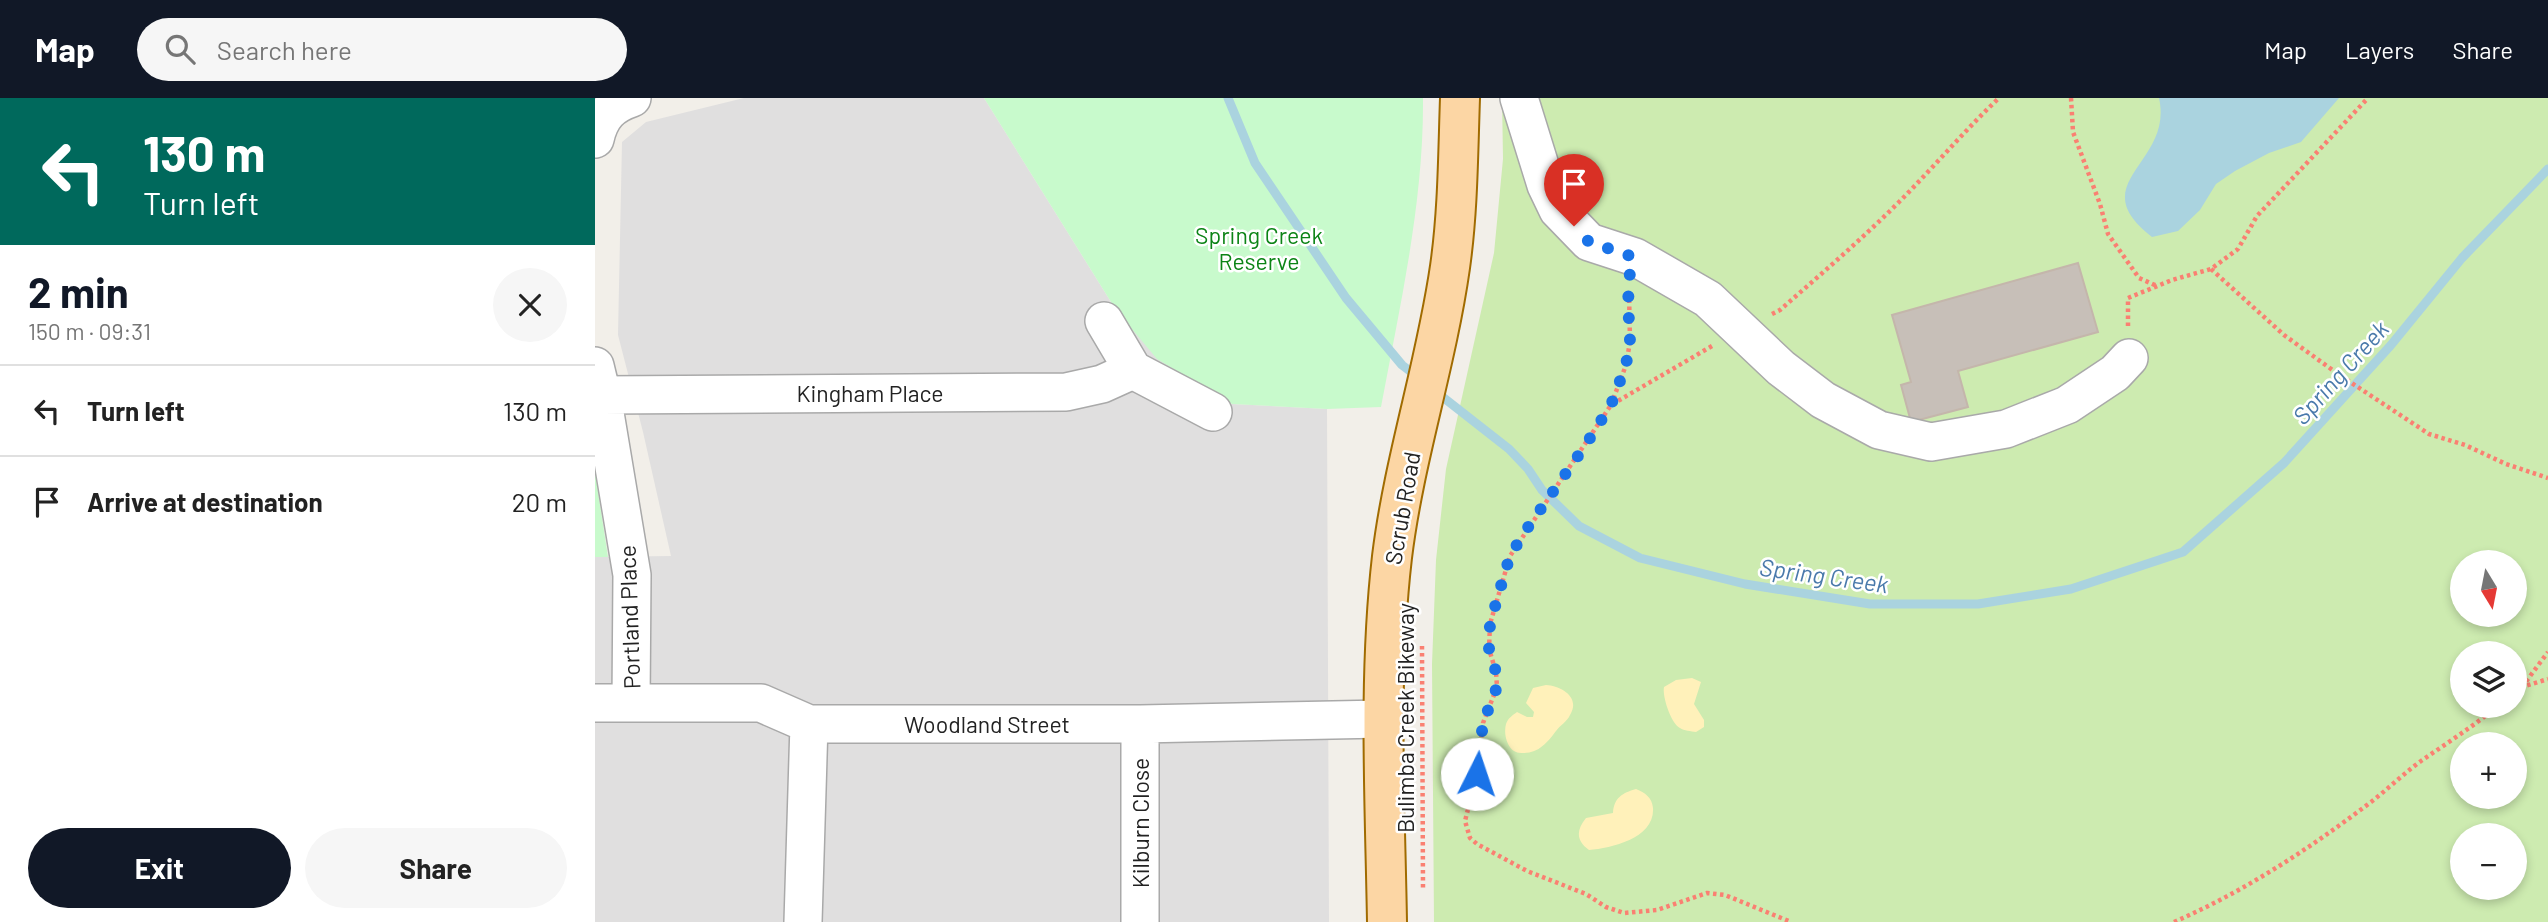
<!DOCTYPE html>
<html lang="en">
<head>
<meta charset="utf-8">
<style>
	:root { --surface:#fff; --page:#f6f6f6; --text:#222; --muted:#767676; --line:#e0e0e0; --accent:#111827 }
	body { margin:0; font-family:Barlow,sans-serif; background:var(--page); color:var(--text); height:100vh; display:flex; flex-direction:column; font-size:26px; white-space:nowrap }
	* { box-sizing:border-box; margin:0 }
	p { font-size:23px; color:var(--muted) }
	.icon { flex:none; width:38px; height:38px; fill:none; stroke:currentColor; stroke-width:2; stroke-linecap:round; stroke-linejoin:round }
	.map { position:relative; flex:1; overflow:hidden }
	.side { display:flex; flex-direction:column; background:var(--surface); width:595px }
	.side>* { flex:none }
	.hud { background:#00695c; color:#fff; overflow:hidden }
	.needle { width:46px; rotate:170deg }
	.controls { position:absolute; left:1855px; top:452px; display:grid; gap:14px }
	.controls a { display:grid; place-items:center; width:77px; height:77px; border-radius:50%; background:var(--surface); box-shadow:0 4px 10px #0003; font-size:35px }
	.pin { position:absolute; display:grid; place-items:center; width:60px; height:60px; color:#fff; margin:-72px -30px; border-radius:50% 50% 50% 0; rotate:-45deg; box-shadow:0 0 7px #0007 }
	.pin .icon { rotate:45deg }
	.me { position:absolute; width:77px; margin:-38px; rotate:4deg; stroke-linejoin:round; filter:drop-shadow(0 0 5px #0008) }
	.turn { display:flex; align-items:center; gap:24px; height:147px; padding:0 28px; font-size:32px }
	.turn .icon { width:91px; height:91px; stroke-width:2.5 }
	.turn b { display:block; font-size:49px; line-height:60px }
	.round { display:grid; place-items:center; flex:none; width:74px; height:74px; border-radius:37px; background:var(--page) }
	.summary { display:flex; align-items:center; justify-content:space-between; height:119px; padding:0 28px }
	h1 { font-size:42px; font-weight:700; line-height:52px; color:var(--accent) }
	.cta { display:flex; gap:14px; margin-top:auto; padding:14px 28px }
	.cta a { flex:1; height:80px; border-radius:42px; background:var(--accent); color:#fff; font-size:28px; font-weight:700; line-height:80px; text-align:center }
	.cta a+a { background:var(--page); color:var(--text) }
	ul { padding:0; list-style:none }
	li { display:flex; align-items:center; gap:21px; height:91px; padding:0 28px; border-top:2px solid var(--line) }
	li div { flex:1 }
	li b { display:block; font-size:26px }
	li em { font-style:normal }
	header { display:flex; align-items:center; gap:42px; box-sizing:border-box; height:98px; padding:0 35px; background:var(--accent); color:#fff }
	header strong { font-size:33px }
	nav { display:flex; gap:38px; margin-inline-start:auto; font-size:24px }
	.search { width:490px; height:63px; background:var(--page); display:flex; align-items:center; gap:18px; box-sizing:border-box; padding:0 24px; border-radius:38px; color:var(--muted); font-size:26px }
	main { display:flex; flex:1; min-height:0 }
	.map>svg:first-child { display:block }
	.residential { fill:#e0dfdf }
	.grass { fill:#cdebb0; fill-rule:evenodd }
	.sand { fill:#fff1ba }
	.park { fill:#c8facc }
	.water { fill:#aad3df }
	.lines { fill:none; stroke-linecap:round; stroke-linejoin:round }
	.stream { stroke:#aad3df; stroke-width:9 }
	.building { fill:#c7bfb8; stroke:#c4b6ab; stroke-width:2 }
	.minor-casing { stroke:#a9a9a9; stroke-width:40 }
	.major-casing { stroke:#a06b00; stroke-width:42 }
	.path { stroke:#fa8072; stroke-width:4.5; stroke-dasharray:3.5 3.5; stroke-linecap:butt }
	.minor { stroke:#fff; stroke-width:37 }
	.major { stroke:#fcd6a4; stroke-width:38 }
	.route { stroke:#1a73e8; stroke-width:12; stroke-dasharray:0 21.6 }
	.labels { text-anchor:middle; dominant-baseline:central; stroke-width:5; stroke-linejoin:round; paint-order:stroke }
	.park-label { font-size:23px; fill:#0c8416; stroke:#fff }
	.street-label { font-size:23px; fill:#222; stroke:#fff }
	.water-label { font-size:24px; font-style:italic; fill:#4a7aab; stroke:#fff }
</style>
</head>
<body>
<header>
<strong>Map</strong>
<div class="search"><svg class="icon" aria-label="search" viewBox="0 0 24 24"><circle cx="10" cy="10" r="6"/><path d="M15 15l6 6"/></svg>Search here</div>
<nav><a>Map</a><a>Layers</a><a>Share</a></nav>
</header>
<main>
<section class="side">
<div class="hud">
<div class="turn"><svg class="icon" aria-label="left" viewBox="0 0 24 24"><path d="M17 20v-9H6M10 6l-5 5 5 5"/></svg><div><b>130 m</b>Turn left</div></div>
</div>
<div class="summary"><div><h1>2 min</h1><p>150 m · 09:31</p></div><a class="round"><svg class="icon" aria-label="close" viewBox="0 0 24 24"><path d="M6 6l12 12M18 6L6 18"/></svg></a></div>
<ul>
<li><svg class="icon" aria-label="left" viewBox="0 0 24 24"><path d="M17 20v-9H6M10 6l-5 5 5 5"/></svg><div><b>Turn left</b></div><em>130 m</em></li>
<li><svg class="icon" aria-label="arrive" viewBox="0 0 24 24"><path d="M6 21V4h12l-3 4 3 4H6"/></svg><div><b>Arrive at destination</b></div><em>20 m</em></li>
</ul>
<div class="cta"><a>Exit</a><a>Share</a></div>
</section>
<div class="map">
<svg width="1953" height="824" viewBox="0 0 1953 824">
	<rect width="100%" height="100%" fill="#f2efe9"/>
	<path class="residential" d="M149,0H389L521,212L637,306L732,311L734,824H0V459L76,458L48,334L23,237L27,44L51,24Z"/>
	<path class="grass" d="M907,0H1953V824H839L837,566L841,462L851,371L899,155L908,61ZM1867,464H1920V516H1867ZM1867,555H1920V607H1867ZM1867,646H1920V698H1867ZM1867,737H1920V789H1867Z"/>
	<path class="sand" d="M1097,580L1106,584L1099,606L1109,622V629L1101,634C1096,633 1089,633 1085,630C1076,626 1067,598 1069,589L1081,582Z
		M951,587C966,588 986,599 975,617C972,624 965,627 961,633C952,645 943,656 926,655C913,655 908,637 911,626C913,620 918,617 922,614L932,619H938L939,614L931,605L938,590Z
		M1041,691C1050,695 1057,699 1058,710C1060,740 1017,750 994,752C981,743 981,732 991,720L1018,715C1019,700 1027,695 1041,691Z"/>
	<path class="park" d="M389,0H828C829,104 805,207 786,309L732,311L637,306L562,261L521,212Z
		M0,374L13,459H0Z"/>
	<path class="water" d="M1564,0H1744L1706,44L1674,55L1640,73L1621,86L1605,112L1583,133L1557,139C1486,84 1579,66 1564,0Z"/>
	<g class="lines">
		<path class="stream" d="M633,0L660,65L751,200L807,267L824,280
			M840,293L914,351L933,371L947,392L984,428L1045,460L1150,486L1275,506H1383L1476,491L1588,454L1689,365L1796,247L1867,160L1953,71"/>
	</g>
	<path class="building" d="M1483,165L1503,234L1363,273L1373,309L1316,324L1306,287L1316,284L1297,217Z"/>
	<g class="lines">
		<g class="minor-casing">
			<path id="minor" d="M924,0L951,87L963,112L994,144L1040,159L1113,201L1186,270L1228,302L1284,332L1336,344L1411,331L1472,307L1520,275L1534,260
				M0,41C5,18 16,7 37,0
				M509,223L538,272L618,314
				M0,268L7,297L37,477L36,605
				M7,297L471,294L507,286L538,272
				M0,605H166L214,626H545L788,621
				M545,626V824
				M208,824L214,626"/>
		</g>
		<g class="major-casing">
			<path id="major" d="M792,824C790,703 783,580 797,459C809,361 841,267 855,169C863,113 863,56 865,0"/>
		</g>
		<path class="path" d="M1476,0L1478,34L1505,106L1513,136L1544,180L1562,188
			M1616,171L1689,237L1743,276L1834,336L1870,347L1911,366L1953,380
			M1177,216L1185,212C1225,177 1266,142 1304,104C1338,70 1369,33 1404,0
			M1533,228V200L1577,182L1616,171L1643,151L1662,118L1773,0
			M1117,248L1016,307L915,458L895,526L894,551L901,574L902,589L888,625L882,676L870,723L875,740L882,746L932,773L991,796L1011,809L1029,815L1062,812L1112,795L1130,797L1196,824
			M1016,307L1031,267L1035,244L1034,193
			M827,548L828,792
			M1927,589L1953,554
			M1920,594L1927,589L1953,581
			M1579,824C1650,793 1714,751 1776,704C1793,691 1808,676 1826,663C1852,645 1879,628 1904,607"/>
		<use href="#minor" class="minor"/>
		<use href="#major" class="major"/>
	</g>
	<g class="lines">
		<path class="route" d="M882,676L888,625L902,589L901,574L894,551L895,526L908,481L915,458L929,435L990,348L1016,307L1031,267L1035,243L1033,204L1036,158L994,144L979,128"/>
	</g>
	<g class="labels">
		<g class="park-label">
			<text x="664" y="137">Spring Creek<tspan x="664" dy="26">Reserve</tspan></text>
		</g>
		<g class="street-label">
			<text x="275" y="295">Kingham Place</text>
			<text transform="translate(807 410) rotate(-80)">Scrub Road</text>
			<text transform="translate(34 519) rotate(-92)">Portland Place</text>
			<text transform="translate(810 620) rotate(-90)">Bulimba Creek Bikeway</text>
			<text x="392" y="626">Woodland Street</text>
			<text transform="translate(545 725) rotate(-90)">Kilburn Close</text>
		</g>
		<g class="water-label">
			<text transform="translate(1745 274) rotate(-48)">Spring Creek</text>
			<text transform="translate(1229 477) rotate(8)">Spring Creek</text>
		</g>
	</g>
</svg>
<div class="controls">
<a><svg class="needle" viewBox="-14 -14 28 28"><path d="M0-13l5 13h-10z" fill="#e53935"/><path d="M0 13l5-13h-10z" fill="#767676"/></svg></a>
<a><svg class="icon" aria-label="layers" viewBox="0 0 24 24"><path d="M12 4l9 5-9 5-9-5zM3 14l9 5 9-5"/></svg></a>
<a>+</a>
<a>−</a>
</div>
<div class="pin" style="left:979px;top:128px;background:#d93025"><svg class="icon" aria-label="arrive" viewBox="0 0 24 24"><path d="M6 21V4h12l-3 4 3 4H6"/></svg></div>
<svg class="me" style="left:882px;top:676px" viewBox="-20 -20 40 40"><circle r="19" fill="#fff"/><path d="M0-13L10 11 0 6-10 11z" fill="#1a73e8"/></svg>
</div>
</main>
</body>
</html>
